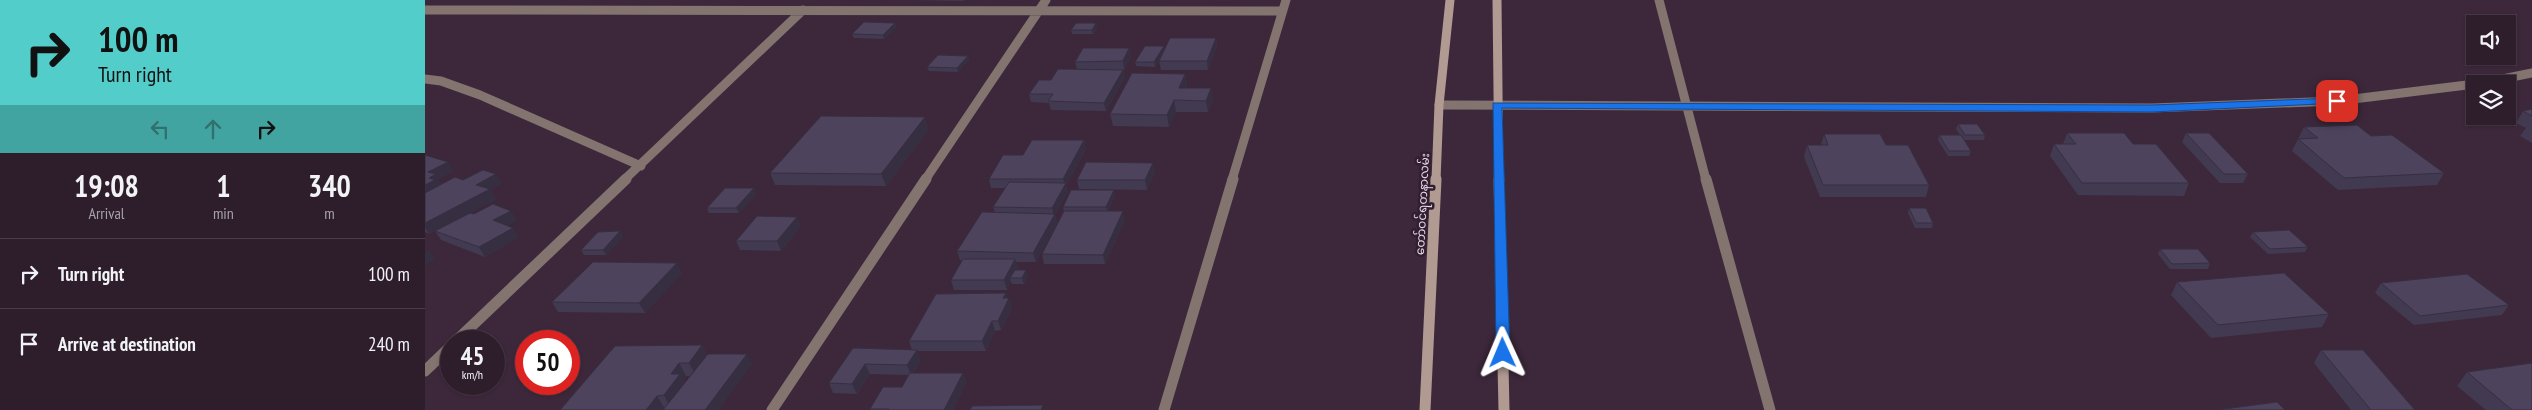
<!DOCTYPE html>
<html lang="en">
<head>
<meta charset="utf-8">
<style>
	:root { --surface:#2e1e2c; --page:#3a2b38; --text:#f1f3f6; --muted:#a7a2a9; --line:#493c48 }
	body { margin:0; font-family:"PT Sans Narrow","Noto Sans Myanmar",sans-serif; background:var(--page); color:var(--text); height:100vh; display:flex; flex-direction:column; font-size:19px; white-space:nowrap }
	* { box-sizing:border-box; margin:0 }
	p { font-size:16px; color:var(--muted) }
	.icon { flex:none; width:28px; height:28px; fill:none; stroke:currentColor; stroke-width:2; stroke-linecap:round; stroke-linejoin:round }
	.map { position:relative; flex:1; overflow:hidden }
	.panel { display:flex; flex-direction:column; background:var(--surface); width:425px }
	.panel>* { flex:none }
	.top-card { background:#53cdca; color:#111; overflow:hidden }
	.tools { position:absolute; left:2041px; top:15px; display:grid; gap:10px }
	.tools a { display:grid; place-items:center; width:50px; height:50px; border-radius:0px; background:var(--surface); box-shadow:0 1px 4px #0004,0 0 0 1px var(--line); font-size:25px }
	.speed { position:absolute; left:15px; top:330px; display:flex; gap:10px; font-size:25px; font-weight:700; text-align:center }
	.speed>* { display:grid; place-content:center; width:65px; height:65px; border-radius:50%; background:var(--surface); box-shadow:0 1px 4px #0004,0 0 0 1px var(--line); line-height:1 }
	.speed small { font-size:12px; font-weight:400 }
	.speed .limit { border:8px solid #d22; background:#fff; color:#111 }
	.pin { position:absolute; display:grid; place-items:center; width:42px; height:42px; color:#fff; margin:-21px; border-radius:10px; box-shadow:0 2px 8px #0006 }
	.me { position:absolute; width:55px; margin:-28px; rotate:359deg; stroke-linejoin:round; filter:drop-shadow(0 0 4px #0008) }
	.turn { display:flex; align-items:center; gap:18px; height:105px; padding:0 15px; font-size:22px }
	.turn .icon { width:65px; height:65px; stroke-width:2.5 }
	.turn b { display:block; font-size:35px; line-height:42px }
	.lanes { display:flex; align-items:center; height:48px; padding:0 15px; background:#0003; justify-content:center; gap:25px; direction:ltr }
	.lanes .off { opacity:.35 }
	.eta { display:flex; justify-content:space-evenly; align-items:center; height:85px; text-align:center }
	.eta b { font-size:30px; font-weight:600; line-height:35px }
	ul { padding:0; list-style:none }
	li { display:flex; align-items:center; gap:15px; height:70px; padding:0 15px; border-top:1px solid var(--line) }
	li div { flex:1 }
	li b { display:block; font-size:19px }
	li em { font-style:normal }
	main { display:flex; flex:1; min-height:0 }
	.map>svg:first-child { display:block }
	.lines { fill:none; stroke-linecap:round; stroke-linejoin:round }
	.street-far1 { stroke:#83746f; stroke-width:9 }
	.street { stroke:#83746f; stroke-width:11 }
	.secondary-far1 { stroke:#b19a92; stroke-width:9 }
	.secondary { stroke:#b19a92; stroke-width:11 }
	.wall { fill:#423a50; fill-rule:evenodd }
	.shaded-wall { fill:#362f41 }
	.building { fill:#4d435d; stroke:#362f41 }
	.route { fill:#1a73e8; stroke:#114b97 }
	.labels { text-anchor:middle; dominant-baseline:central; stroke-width:5; stroke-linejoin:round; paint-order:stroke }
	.street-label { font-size:12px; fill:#e5d8e4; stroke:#321e31 }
</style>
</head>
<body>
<main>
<section class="panel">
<div class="top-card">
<div class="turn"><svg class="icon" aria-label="right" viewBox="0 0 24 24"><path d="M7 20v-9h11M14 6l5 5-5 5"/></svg><div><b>100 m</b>Turn right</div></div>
<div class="lanes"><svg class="icon off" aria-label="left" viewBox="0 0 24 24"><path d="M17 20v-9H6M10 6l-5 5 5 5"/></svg><svg class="icon off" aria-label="ahead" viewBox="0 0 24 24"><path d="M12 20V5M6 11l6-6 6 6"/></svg><svg class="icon" aria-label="right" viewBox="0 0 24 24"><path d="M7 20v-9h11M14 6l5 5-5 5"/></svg></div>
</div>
<div class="eta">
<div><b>19:08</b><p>Arrival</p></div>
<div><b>1</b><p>min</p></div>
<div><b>340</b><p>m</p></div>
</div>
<ul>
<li><svg class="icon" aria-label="right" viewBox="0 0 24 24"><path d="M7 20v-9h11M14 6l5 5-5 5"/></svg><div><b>Turn right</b></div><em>100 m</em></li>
<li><svg class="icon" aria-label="arrive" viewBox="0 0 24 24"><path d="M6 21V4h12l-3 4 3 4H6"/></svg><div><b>Arrive at destination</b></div><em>240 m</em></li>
</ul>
</section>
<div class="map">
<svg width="2107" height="410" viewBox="0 0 2107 410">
	<rect width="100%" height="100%" fill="#3d283b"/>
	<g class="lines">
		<path class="street-far1" d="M1234,0L1281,180
			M0,10L857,11
			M0,79L16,81L55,95L216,166
			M2053,84L2107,73
			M1014,105L1727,108L1912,101L2050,84
			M199,180L378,10
			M500,180L621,0
			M807,180L861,0"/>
		<path class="street" d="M1281,179L1345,410
			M31,341L201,179
			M0,371L26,346
			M347,410L501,179
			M739,410L808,179"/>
		<path class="secondary-far1" d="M1072,0L1074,180
			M1011,180L1014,105L1025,0"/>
		<path class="secondary" d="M1074,179L1079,410
			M1000,410L1011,179"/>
	</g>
	<path class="wall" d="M489,0H539L538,1Z
		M470,23L471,28L459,39L429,38L427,34Z
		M671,23L672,28L668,34H647L646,30Z
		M791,38L792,46L783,70H736L734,61L737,54L730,67L711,66L710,62L739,46V50Z
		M704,48L706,56L699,70H698L700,78L681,111L626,110L624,103L606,102L604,94L626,80L652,69L650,62Z
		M543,56L544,60L533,72L504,71L502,67Z
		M760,74L762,85L761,88H786L788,100L783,112H751L744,127L688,126L685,114Z
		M2107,109V143L2095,136L2101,128L2091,123L2098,111Z
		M1533,124L1560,135L1559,140H1539L1546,151L1544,156H1523L1513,140L1514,135H1535L1531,129Z
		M1879,127L1946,136L2019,173L2012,185L1913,190L1867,151Z
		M504,129L461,186L350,185L345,173Z
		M1642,133L1708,144L1764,183L1759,196L1653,195L1625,156L1629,144H1638Z
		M1761,133L1823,174L1818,183H1795L1757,142Z
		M1399,134L1461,145L1504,185L1501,197H1395L1379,157L1382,145H1396Z
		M659,140L661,149L641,186L643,192L630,215L632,223L611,262H591L593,268L592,270L603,276L599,284H587L586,281L582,290H529L526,280L537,261L535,260L532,251L570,212L568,207L581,188H566L564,179L598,155Z
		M0,155L28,171L13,179L16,184L14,185V186L38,180L77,183L65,189L71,199L4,234L0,232Z
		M730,172L722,190L654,189L652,180Z
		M329,188L331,194L314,213H284L282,208Z
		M690,195L683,211L700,220L680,264H619L617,254L639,212L638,207Z
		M1484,208L1508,223L1507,228H1490L1483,213Z
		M49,214L92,220L81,226L94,237L60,257L16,240L10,231Z
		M376,226L356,251L315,250L311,241Z
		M195,231L198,237L181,255H159L156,250Z
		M1828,232L1883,247L1880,252L1843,254L1825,237Z
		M1735,249L1785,263L1783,269H1745L1733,254Z
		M257,273L220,313L133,312L127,302Z
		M1752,282L1904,314L1897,327L1786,338L1746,295Z
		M1956,283L2084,305L2077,315L1989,325L1950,293Z
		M582,298L587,308L576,330L570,331L561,351H492L496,360L488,373H538L541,383L528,410H446L445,409L477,387L483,375L445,374L432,394L408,393L404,383L428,348L487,350L484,341Z
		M277,345L282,355L327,364L293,410H135ZM261,376H265L260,383L258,380Z
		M1896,350L1990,410H1926L1889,363Z
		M2042,372L2107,410H2061L2032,386Z
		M101,377V384H131L128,387L101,386L97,381Z"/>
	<path class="shaded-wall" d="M470,23L471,28L459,39L458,35Z
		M671,23L672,28L668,34L667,30Z
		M791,38L792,46L783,70L782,61Z
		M739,46L740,51L730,67L729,62Z
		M704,48L706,56L699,70L698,61Z
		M543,56L544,60L533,72L532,68Z
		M698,70L700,78L681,111L679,103Z
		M760,74L762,85L756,99L754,88Z
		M786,88L788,100L783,112L781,101Z
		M749,100L751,112L744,127L742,115Z
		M500,117L504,129L461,186L456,174Z
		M659,140L661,149L641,186L643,192L630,215L632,223L611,262L608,253L629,216L627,208L640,185L638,179Z
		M23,162L28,171L13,179L16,184L14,185L16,189L0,197V185L4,178L3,172Z
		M728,163L730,172L722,190L720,180Z
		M71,174L77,183L57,194L51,185Z
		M329,188L331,194L314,213L311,208Z
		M65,189L71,199L4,234L0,227V223Z
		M689,190L690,195L682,212L681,207Z
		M86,211L92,220L73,230L68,220Z
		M698,211L700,220L680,264L678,255Z
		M372,217L376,226L356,251L352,241Z
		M88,228L94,237L60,257L54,247Z
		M195,231L198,237L181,255L178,250Z
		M4,250L10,260L0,265V252Z
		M590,259L593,268L588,278H585L586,281L582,290L579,280Z
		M252,263L257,273L220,313L214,303Z
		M601,270L603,276L599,284L597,278Z
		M581,293L583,301L584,298L587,308L576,330L573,321L578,298Z
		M567,321L570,331L561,351L557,341Z
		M277,345L284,358L271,376L264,363Z
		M492,350L496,360L486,375L482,365Z
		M322,354L327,364L293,410H280Z
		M254,363L261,376L258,380L262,387L246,409L239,395L246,374Z
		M440,364L445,374L432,394L427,384Z
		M538,373L541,383L528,410H519Z
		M232,396L240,409L239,410H221Z"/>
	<path class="building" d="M439,22L470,23L458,35L427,34Z
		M651,23H671L667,30H646Z
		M745,38H791L782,61H734Z
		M720,46H739L729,62H710Z
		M658,48H704L698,61L650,62Z
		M513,55L543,56L532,68L502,67Z
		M633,69L698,70L679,103L623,101L628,94H604L614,80H626Z
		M707,73L760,74L754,88H786L781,101L749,100L742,115L685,114Z
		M2107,109V116L2098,111Z
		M396,116L500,117L456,174L345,173Z
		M1533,124H1552L1560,135H1540Z
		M1932,125L1946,136L1967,135L2019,173L1919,178L1873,139L1893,138L1879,127Z
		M1642,133H1699L1708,144H1731L1764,183H1657L1629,144H1651Z
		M1761,133H1784L1823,174H1799Z
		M1399,134H1455L1461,145H1483L1504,185H1398L1382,145H1403Z
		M1514,135H1536L1546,151H1524Z
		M607,140H659L638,179H564L578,155H598Z
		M0,155L23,162L3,172L11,174L4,178L10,180L0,185Z
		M661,162L728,163L720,180H652Z
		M58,170L71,174L51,185L65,189L0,223V193L30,177L38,180Z
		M584,182L641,183L627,208L568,207Z
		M300,188H329L311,208H282Z
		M646,190H689L681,207H638Z
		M68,204L86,211L68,220L88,228L54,247L10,231L45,213L49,214Z
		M1484,208H1501L1508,223H1491Z
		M639,211H698L678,255L617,254Z
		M557,212L630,214L608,253L532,251Z
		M332,216L372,217L352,241H311Z
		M1864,230L1883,247L1845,249L1828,232Z
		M195,231L178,250H156L173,232Z
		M1735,249H1773L1785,263L1747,264Z
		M538,259H590L579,280H526Z
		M168,262L252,263L214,303L127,302Z
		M590,270H601L597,278H585Z
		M1859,273L1904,314L1793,325L1752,282Z
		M2042,274L2084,305L1995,316L1956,283Z
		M581,293L578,298H584L573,321H567L557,341H484L511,294Z
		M277,345L264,363H254L246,374H255L239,395L232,396L221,410H135L190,346Z
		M428,348L492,350L482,365L440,364L427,384L404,383Z
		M1896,350H1938L1990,410H1946Z
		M283,354H322L280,410H238Z
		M2107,363V410H2087L2042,372Z
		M485,373H538L519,410H463L464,409H445L458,387H477Z
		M101,377V381H97Z
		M1852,402L1860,410H1792Z
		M618,405L616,410H545L547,406Z"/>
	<path class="route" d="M1912,98L1917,101L1915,103L1727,112L1077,108L1085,353L1078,357L1071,353L1068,103L1727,105Z"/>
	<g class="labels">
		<g class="street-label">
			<text transform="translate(997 204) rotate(-87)">တော်ဝင်ရတနာလမ်း</text>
		</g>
	</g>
</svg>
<div class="tools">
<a><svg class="icon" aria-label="sound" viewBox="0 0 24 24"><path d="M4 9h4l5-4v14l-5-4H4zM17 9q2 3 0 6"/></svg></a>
<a><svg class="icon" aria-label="layers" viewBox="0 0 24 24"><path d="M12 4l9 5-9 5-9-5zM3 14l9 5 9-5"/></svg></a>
</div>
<div class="speed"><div>45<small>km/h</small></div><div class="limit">50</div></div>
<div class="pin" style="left:1912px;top:101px;background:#d93025"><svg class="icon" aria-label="arrive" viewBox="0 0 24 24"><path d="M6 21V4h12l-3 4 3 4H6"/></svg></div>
<svg class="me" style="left:1078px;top:353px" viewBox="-20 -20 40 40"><path d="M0-17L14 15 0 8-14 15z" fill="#1a73e8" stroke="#fff" stroke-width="4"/></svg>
</div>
</main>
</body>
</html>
